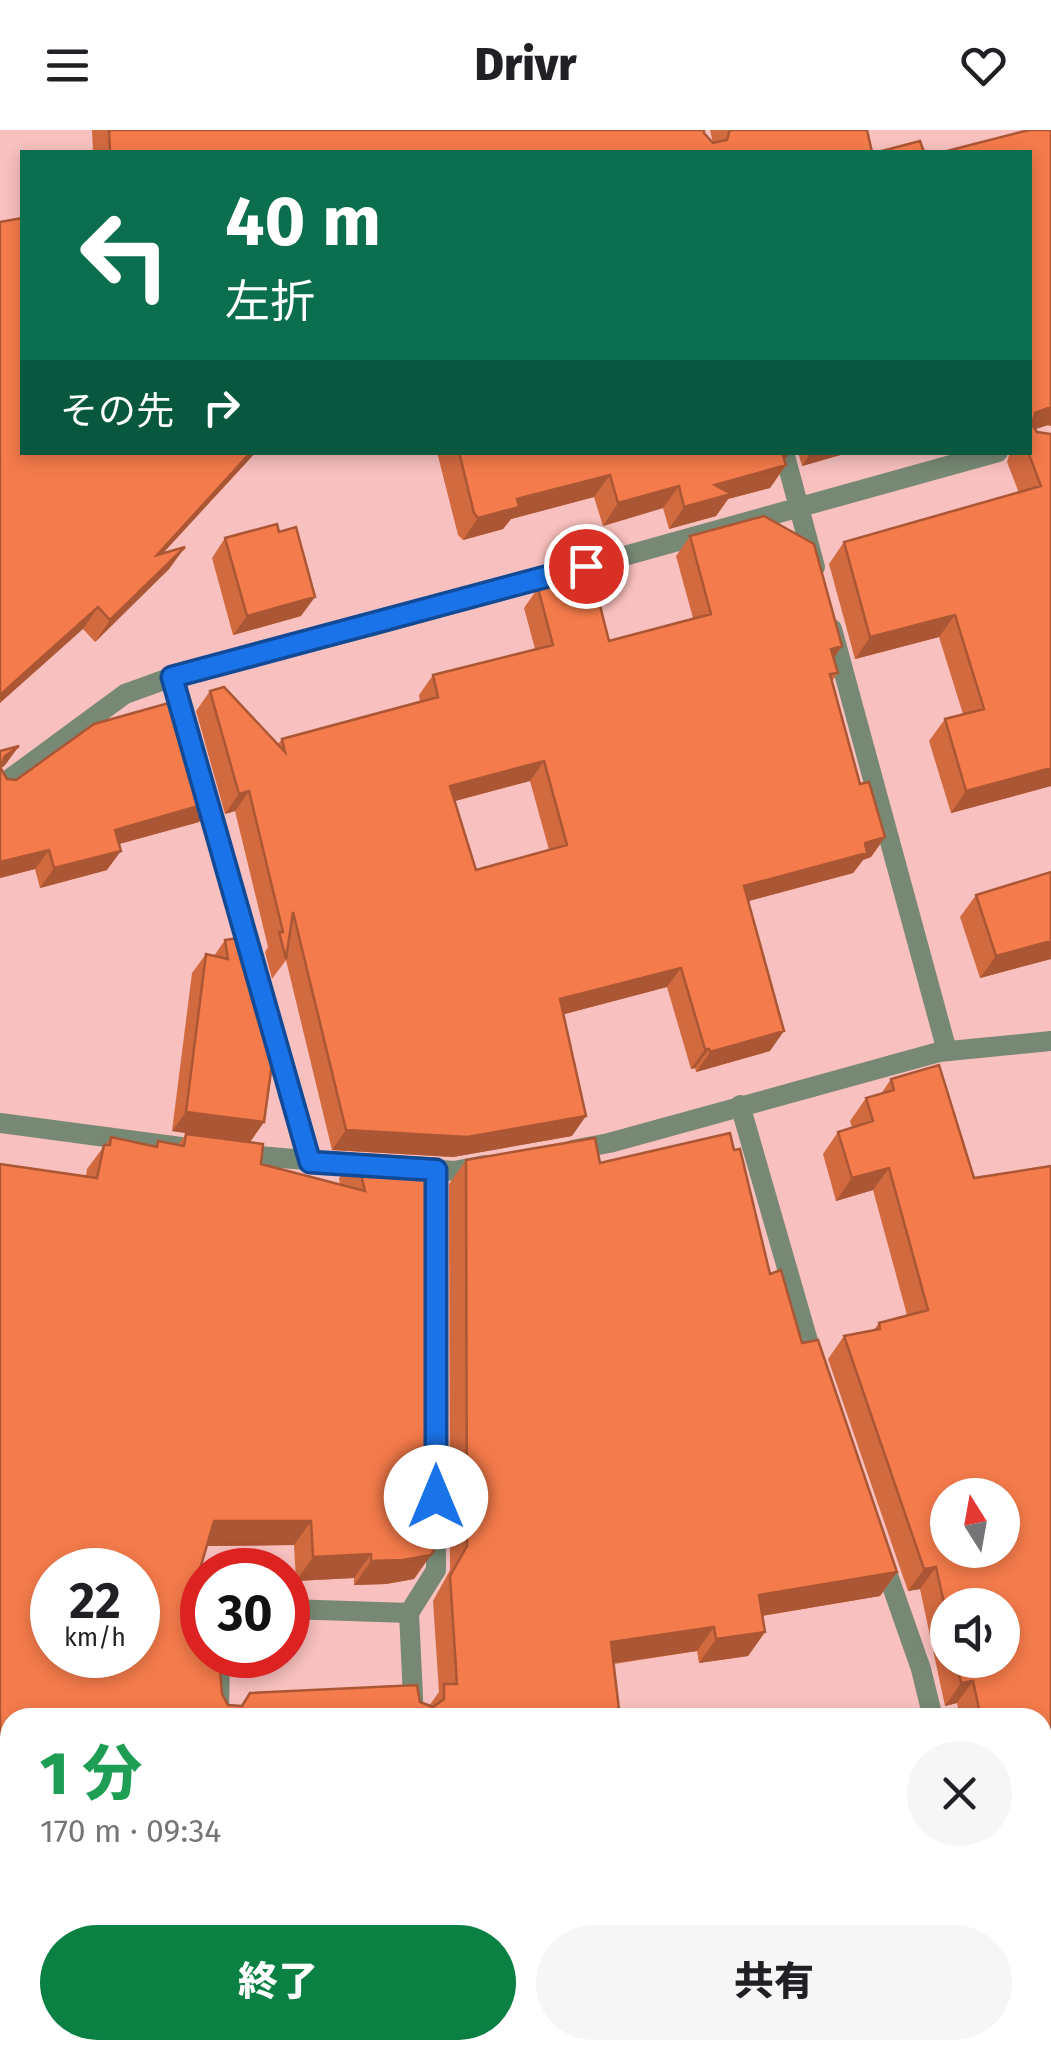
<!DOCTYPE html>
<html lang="ja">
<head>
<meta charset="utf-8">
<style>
	:root { --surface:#fff; --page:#f6f6f6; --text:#202124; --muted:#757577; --accent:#0b8043 }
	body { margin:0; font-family:"Fira Sans","Noto Sans JP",sans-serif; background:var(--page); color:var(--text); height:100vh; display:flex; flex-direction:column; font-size:38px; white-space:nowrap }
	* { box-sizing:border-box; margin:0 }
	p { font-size:32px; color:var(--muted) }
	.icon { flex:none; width:55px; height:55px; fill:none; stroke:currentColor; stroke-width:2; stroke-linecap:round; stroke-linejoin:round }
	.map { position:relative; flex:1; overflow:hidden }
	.details { position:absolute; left:0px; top:1578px; width:1052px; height:352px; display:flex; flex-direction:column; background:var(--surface); border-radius:30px 30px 0 0; box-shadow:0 5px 15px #0003 }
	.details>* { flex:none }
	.guide { position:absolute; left:20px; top:20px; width:1012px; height:305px; border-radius:0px; box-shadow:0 5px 15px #0003; background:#0b6e4f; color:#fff; overflow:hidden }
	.needle { width:65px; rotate:349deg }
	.tools { position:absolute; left:930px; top:1348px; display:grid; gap:20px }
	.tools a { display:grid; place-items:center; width:90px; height:90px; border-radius:50%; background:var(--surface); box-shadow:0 5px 15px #0003; font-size:50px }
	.speed { position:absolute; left:30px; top:1418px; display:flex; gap:20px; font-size:50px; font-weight:700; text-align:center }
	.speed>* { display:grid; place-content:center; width:130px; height:130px; border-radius:50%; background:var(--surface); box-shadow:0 5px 15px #0003; line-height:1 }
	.speed small { font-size:25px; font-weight:400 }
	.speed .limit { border:15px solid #d22; background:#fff; color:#111 }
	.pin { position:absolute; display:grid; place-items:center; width:85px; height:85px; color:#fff; margin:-42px; border:5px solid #fff; border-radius:50%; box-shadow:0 2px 10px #0007 }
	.me { position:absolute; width:110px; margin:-55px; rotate:0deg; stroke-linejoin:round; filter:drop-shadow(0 0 8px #0008) }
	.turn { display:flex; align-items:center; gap:35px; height:210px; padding:0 40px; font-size:45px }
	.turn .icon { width:130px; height:130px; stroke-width:2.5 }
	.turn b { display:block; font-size:70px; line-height:85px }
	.then { display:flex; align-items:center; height:95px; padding:0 40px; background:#0003; gap:20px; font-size:38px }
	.round { display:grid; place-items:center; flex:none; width:105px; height:105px; border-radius:52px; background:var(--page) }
	.head { display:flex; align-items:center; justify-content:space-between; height:170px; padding:0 40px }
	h1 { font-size:60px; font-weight:800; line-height:75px; color:#1e9e55 }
	.primary-button { display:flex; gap:20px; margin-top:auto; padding:20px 40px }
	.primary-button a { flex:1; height:115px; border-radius:60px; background:var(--accent); color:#fff; font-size:40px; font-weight:800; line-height:115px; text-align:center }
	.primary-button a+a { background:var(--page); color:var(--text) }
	header { display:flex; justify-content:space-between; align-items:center; height:130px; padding:0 40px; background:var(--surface); font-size:45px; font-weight:800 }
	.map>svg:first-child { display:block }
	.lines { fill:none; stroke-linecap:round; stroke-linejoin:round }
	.street { stroke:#778974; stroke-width:20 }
	.wall { fill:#d26a40; fill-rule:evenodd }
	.shaded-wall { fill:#ab5634 }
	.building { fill:#f47b4b; stroke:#ab5634; stroke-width:2.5; fill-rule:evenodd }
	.route-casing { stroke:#114b97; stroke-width:25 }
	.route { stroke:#1a73e8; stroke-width:18 }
</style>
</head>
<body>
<header><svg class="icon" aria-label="menu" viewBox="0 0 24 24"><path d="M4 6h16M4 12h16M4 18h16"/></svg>Drivr<svg class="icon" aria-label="heart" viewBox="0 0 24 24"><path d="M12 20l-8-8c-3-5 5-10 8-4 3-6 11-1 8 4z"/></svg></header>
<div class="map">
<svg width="1051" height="1928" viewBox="0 0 1051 1928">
	<rect width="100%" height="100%" fill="#f8c0be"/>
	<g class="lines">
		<path class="street" d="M784,322L815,437
			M832,499L947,921
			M172,547L186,597
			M202,654L253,833
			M0,656L125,564L172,547L373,496L998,322
			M268,885L310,1032
			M740,975L815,1235
			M0,993L181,1017
			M572,1020L609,1013L939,922L1051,911
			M235,1024L375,1036
			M414,1038L454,1041L485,1035
			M882,1428L921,1539L933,1588
			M222,1440V1436
			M288,1479L409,1483
			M219,1588L220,1525
			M414,1588L409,1483L436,1440V1393
			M1017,1920L1020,1928"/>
	</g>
	<path class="wall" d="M92,0H704V3L713,13L710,0H867L872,22H93Z
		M1051,0V296L1048,295L1035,299L1037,302L1049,305L1051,656L951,683L929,611L945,589L963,584L939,507L855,529L829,434L844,412L1019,363L1007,332L1010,322H1028Z
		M22,322H256L163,423L185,417L169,439L95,512L83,499Z
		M437,322H790L784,330L786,335L770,358L728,369L716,386L669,399L663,378L603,396L594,367L511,389L503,399L463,410L458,405Z
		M798,322H851L802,336Z
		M690,406L842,516L834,528L838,543L832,551L860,654L885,707L871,727L863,730L853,743L748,771L770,921L696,942L695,938L691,939L667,857L564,884L572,1006L453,1027L332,1020L286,830L272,849L265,822L268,817L235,681L225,684L196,581L210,561L278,614L282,609L420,572L419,565L433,545L535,519L524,478L538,458L609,511L693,488L676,426ZM530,651L549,720L476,740L455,671Z
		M225,408L301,486L233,505L212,428Z
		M19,616L5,635L1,638L7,649L212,672L199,692L119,714L107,740L40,758L35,739L0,748V621Z
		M1051,742V829L980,848L960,787L976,765Z
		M225,810L264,992L250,1012L172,1001L192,843L206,824L214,826Z
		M891,949L1042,1588H960L957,1573L945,1576L920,1459L908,1461L828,1229L844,1206L873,1201L879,1193L907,1185L873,1060L836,1071L823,1024L838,1002L852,997L850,991L866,968L881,964ZM948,1475L1002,1530H948Z
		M730,1003L734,1020L740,1019L770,1144L781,1140L802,1213L818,1210L897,1442L880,1466L762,1486L765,1502L748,1526L699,1533L697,1521L614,1534L620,1588H10V1920H152L154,1928H0V1034L86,1046L87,1039L111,1007L155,1016L158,1011L178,1015L186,1004L263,1014L261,1034L340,1055L339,1048L356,1024L438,1029L439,1412L414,1449L386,1454L354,1455V1448L296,1451L294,1415L207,1416L184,1494L202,1492V1525H219L222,1564L228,1575L241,1576L250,1563L417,1555L420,1572L429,1576L439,1562L433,1471L450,1440L449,1054L466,1030L595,1008L600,1033ZM52,1440H138V1525H52Z
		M272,1920H705L678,1928H274Z"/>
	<path class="shaded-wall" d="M1051,277V296L1048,295L1030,301L1035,283Z
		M251,322H256L141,447L157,425Z
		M790,322L780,337L786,335L770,358L728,369L716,386L669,399L684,377L715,355L782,323Z
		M811,322H851L802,336Z
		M610,345L594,367L511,389L503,399L463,410L478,388L517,369Z
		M679,356L663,378L603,396L618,373Z
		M185,417L169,439L95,512L110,490Z
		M315,467L301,486L233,505L247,486Z
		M98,477L83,499L0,573V565Z
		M955,485L939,507L855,529L870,507Z
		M842,516L828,536L831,519Z
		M19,616L5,635L0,639L5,626Z
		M544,631L530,651L436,676L450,656Z
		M1051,638V656L951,683L966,661Z
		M249,661L235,681L225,684L239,664Z
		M212,672L199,692L101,719L115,700Z
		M885,707L871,727L863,730L853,743L730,776L744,756Z
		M49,720L35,739L0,748V732Z
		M121,721L107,740L40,758L54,738Z
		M1051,811V829L980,848L996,826Z
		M681,838L667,857L546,889L560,869Z
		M784,901L770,921L696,942L710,922Z
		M705,919H709L695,938L691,939Z
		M186,982L264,992L250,1012L172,1001Z
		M586,986L572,1006L453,1027L332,1020L346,1000Z
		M889,1038L873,1060L836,1071L852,1048Z
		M214,1391H311L294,1415L197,1416Z
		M371,1424L354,1448L296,1451L313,1427Z
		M431,1425L414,1449L386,1454L354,1455L371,1431Z
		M936,1437L920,1459L908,1461L924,1439Z
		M897,1442L880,1466L742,1489L759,1465Z
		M714,1497L697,1521L594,1536L611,1512Z
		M765,1502L748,1526L699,1533L716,1509Z
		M973,1551L957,1573L945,1576L961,1553Z
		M1051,1840V1859L1042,1861V1842Z
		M640,1920H705L678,1928H623L625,1924Z"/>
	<path class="building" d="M109,0H704V3L713,13L727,10L730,0H867L872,22H110Z
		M1029,0H1051V277L1035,283L1032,295L1037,302L1051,304V638L966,661L945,589L984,579L955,485L870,507L844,412L1041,356L1028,322H1030V22H943Z
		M920,11L924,22H878Z
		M22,88V322H251L157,425L185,417L110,490L98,477L0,565V92Z
		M459,322H784L782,323L786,335L715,355L731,364L684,377L679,356L618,373L610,345L517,369L519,377L478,388L474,383Z
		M764,386L814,414L842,516L831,519L838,543L830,544L860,654L869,652L885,707L865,713L867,723L744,756L784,901L710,922L709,919H705L681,838L560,869L586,986L467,1007L346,1000L293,782L286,829L279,802H283L249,661L239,664L210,561L224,557L285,622L282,609L438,567L433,545L553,515L538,458L592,444L609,511L711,484L690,406ZM544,631L567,715L476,740L450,656Z
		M277,394L279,402L296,397L315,467L247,486L225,408Z
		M183,569L212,672L115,700L121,721L54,738L49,720L0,732V637L7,649L16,650L94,594Z
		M19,616L5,626L0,637V621Z
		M1051,742V811L996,826L976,765Z
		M251,806L277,898L264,992L186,982L206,824L228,829L225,810Z
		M939,935L974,1048L1051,1036V1840L1042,1842V1588H981L973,1551L961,1553L956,1530H1002V1475H948V1491L936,1437L924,1439L844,1206L880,1199L879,1193L928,1180L889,1038L852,1048L838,1002L873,991L866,968L894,960L891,949ZM948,1365H1002V1420H948Z
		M730,1003L734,1020L740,1019L770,1144L781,1140L802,1213L818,1210L897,1442L759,1465L765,1502L716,1509L714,1497L611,1512L620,1588H10V1920H152L154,1928H0V1034L97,1048L104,1015H110L111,1007L157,1017L158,1011L184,1016L186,1004L263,1014L261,1034L365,1061L356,1024L438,1029L439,1412L431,1425L403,1430L371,1431V1424L313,1427L311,1391H214L184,1494L202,1492V1525H219L222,1564L228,1575L242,1576L250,1563L417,1555L420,1572L433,1577L444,1569V1554H457L450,1446L467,1416L466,1030L595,1008L600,1033ZM52,1440H138V1525H52Z
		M295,1920H640L625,1924L626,1928H297Z"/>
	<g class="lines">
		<g class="route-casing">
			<path id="route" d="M436,1367V1040L310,1032L172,547L586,436"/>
		</g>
		<use href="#route" class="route"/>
	</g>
</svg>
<div class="tools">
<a><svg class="needle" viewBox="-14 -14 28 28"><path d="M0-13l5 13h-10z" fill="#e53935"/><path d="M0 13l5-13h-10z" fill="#757577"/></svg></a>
<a><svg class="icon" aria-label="sound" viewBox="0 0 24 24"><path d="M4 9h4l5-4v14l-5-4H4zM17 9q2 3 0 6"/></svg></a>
</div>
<div class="speed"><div>22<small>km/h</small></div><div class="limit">30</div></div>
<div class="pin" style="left:586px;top:436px;background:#d93025"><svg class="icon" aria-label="arrive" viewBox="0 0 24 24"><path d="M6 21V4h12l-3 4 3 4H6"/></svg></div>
<svg class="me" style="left:436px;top:1367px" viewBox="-20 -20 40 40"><circle r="19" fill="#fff"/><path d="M0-13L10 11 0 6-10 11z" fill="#1a73e8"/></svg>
<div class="guide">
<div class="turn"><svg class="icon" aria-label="left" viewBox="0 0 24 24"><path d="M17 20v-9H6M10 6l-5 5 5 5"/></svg><div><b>40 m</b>左折</div></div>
<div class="then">その先<svg class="icon" aria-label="right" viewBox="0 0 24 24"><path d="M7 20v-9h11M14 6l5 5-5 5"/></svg></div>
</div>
<section class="details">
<div class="head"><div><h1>1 分</h1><p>170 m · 09:34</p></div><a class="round"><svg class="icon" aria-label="close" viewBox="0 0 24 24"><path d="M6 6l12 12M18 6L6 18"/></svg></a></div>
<div class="primary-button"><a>終了</a><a>共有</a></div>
</section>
</div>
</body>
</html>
